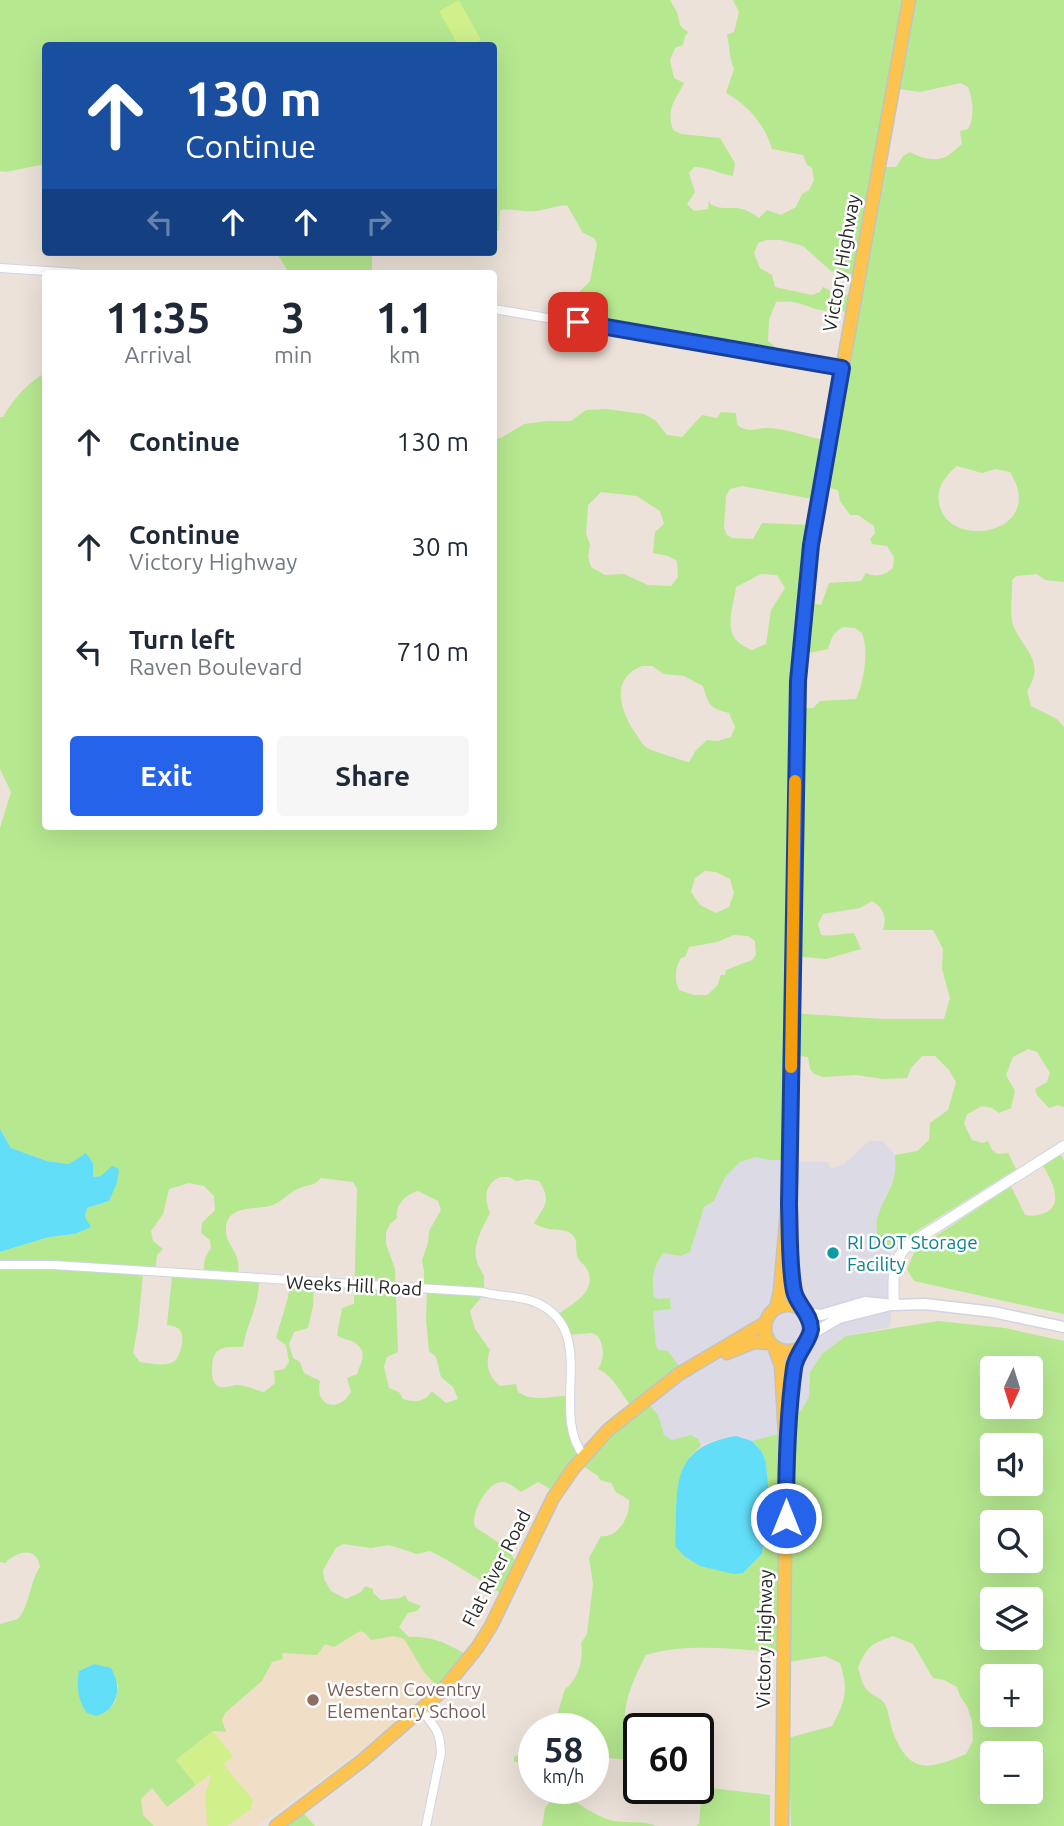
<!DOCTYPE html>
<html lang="en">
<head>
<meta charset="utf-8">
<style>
	:root { --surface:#fff; --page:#f6f6f7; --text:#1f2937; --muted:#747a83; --accent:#2563eb }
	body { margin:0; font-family:Ubuntu,sans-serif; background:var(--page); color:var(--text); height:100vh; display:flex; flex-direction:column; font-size:26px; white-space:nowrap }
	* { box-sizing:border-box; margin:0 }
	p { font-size:23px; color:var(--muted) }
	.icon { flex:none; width:38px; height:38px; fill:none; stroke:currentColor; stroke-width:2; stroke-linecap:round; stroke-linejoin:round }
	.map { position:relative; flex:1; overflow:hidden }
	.side { position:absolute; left:42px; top:270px; width:455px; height:560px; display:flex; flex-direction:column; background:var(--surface); border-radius:7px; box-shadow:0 7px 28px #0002 }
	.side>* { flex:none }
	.guide { position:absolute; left:42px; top:42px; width:455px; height:214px; border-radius:7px; box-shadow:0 7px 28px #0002; background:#1a4fa0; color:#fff; overflow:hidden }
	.needle { width:46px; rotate:184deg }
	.buttons { position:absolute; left:980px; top:1356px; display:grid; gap:14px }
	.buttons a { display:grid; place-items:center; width:63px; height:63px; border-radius:7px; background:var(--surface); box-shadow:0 7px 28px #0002; font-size:35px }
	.speed { position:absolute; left:518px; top:1713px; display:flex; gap:14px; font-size:35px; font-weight:700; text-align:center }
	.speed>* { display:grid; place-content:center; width:91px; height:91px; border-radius:50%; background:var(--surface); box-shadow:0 7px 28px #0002; line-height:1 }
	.speed small { font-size:18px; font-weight:400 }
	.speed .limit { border:4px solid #111; border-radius:10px; background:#fff; color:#111 }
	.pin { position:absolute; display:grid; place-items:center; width:60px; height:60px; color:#fff; margin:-30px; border-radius:14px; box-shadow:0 4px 10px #0006 }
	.me { position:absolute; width:77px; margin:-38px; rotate:0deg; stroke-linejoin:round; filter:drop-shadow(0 0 5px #0008) }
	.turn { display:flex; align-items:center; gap:24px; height:147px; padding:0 28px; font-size:32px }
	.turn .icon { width:91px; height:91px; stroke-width:2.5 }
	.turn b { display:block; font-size:49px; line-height:60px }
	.lanes { display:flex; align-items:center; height:66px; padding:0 28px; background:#0003; justify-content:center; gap:35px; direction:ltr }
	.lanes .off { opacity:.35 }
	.eta { display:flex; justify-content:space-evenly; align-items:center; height:119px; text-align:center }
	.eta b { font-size:42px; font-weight:600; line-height:49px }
	.primary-button { display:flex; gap:14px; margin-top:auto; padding:14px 28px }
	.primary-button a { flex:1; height:80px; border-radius:7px; background:var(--accent); color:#fff; font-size:28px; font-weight:600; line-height:80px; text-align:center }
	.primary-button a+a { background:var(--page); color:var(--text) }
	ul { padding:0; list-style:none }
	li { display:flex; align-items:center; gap:21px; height:105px; padding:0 28px }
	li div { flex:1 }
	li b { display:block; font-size:26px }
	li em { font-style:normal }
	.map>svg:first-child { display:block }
	.industrial { fill:#dcdae4 }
	.education { fill:#f0dec6 }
	.green { fill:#b6e890; fill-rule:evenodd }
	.pitch { fill:#cff08b }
	.water { fill:#62def8 }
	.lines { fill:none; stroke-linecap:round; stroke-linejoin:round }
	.minor-casing { stroke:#ced4e3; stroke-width:10 }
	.tertiary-casing { stroke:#ced4e3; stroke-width:12 }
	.secondary-casing { stroke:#ced4e3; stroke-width:13 }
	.primary-casing { stroke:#c3c3c3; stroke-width:15 }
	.minor { stroke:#fff; stroke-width:8 }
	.tertiary { stroke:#fff; stroke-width:10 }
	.secondary { stroke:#fff; stroke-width:10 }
	.primary { stroke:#fcc34e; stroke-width:12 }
	.route-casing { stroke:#184099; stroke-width:18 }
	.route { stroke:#2563eb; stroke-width:12 }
	.slow { stroke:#f59e0b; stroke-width:12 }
	.culture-dot { fill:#0f9aa8; stroke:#fff; stroke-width:2.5 }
	.education-dot { fill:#8d6e63; stroke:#fff; stroke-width:2.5 }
	.labels { text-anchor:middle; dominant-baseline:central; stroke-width:5; stroke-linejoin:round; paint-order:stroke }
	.street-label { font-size:19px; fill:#282828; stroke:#fff }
	.culture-label { font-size:19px; fill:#0d838f; stroke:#fff; text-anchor:start }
	.education-label { font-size:19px; fill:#785e54; stroke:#fff; text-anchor:start }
</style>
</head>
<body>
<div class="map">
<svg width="1064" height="1826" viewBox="0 0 1064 1826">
	<rect width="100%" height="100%" fill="#ece2d9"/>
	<path class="industrial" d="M869,1141H883L895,1155L896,1171L876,1223L879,1241L888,1249L896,1264L890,1327L846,1336L810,1372L809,1397L802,1409L778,1434L752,1441L736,1437L715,1440L701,1446L698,1439L672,1440L664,1435L644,1399L659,1350L656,1346L653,1311L671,1308L670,1298L659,1299L654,1297L652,1275L663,1253L680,1256L692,1248L694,1235L704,1207L714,1201L725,1177L740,1162L756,1157L769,1160H788L790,1162H828L829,1167L832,1168L844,1164Z"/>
	<path class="education" d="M279,1626H389L444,1671L389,1729L257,1826H136L123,1807Z"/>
	<path class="green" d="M0,0H670C672,4 674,7 676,10C681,21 676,26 689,32L685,36L683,45L675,48L670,60L674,78L684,83C675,101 666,108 673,130L681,134L720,138L735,163L733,176C719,174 709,167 694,167L689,173L695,192L687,204L694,211L708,209L709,200L710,204C730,214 736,200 759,218L767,210L781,215L796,207L802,194L809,190L814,180L812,168L807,165L803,155L772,149C765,125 748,105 726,93L734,69C729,58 730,47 727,35L734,32L739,12L733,0H1064V582L1045,580L1037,574L1016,576L1012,580C1013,593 1009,612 1013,625C1022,649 1047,661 1027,691L1031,706L1057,719L1064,727V1107L1058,1105L1049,1108L1037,1095L1035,1089L1047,1082L1050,1073L1037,1052L1028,1049L1013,1057L1006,1075L1015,1091L1011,1108L999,1113L992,1108L982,1106L967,1114L964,1124L972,1140L982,1143L988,1141L992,1150L998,1154L1008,1153L1016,1169L888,1249C860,1224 891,1200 895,1172C896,1167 895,1160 895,1155L917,1151L929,1140L930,1123L948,1110L956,1082L949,1070L935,1056H922L911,1068L907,1078L883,1079L856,1075L823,1077L814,1074L810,1069L808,1057L791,1055L788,1160H769L756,1157L740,1162L725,1177L714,1201L704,1207L690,1252L680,1256L663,1253C652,1271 652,1276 654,1297L659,1299L670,1298L671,1309L653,1311L656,1346L659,1350L668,1351L681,1369L644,1399L658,1415L664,1435L672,1440L691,1435L698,1439L701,1446L691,1455L682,1470L675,1546L743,1573L762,1554L768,1497L766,1463L762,1452L752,1441L778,1434L802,1409L809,1397L810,1372L822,1354L846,1336L938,1321L1005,1328L1064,1341V1826H791L788,1738L832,1726C845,1702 849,1690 840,1663L825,1656L782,1663L795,1498L781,1652C737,1650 689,1642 646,1655C625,1695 618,1717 632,1760L608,1758L593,1768V1729H550L557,1715L565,1689C578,1680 584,1658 581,1643L587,1634L593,1584L589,1558L601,1536C618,1538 631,1516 629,1500L616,1492L611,1483L600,1480L598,1476L580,1464L555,1492L538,1482L521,1492C515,1488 508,1481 501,1482C487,1483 470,1514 475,1527L507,1548L519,1567L505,1596C480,1580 456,1564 430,1551L417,1554L389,1545L371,1548L343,1544L336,1548L323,1570L324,1579L331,1591L346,1599L361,1592L365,1586L373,1589V1593L381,1600L400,1598L405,1595L408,1601L421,1606L417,1611L408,1613L399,1627L409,1637C429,1635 451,1644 467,1656L441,1690L424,1672L404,1639L394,1636L371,1640L365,1633L360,1631L334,1647L325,1644L317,1655L282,1653L283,1659L272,1662L262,1681L225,1713L222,1720L226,1732L213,1731L176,1760L196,1785L167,1807L152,1788L141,1799L143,1815L154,1826H0V1624L18,1619C21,1615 25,1609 26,1604C31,1592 32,1578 40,1567C37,1546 17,1551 5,1563L0,1562V1252L49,1237L75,1234L90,1226L85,1217L87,1208L109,1201L101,1176L93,1177L69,1164L47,1161L11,1148L0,1129V828L11,792L0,769V417H3C13,399 28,383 45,373L46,826H494V439L501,438L524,424L548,421H571L586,410L606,409L644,414L655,420L667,435L682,437L702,415L717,418L721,412L736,413L737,425C752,435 755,427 770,428C788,429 809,437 827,441L851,312C840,311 826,312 816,309C800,304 794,300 776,302L769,320L768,341L777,348L792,350L785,355L593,321L580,300L579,292L590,281L597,244L594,238L583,233L567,205C556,206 547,209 537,211C525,213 513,208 500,210L499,231H494V46H46L45,164L6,172L0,171ZM961,83L968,87C973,99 975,118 968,129L960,131L962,144C957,148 953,152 949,155C937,163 920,158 910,152L903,156L896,167H878L893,88L920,92ZM766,240H781L803,246L831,271L857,275L854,295L834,293L823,287L820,292L812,295L775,287L772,275L760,268L754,253L758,243ZM957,466L982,473L996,469L1010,472C1049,534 947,552 939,503C936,487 946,475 957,466ZM742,486L818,500L821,486L838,490L840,501L850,515H858L874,526L875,533L870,539L872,544L887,546L894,557L893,568C884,575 877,578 866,573L861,581L829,583L821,605L803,601L810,525L762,523L753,539L732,538L727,535L724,528L726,496L730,489ZM601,492L637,496L660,511L664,524L655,532L653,553L668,556L677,561L678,577L671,586L648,585L624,574L605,575L591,567L588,556L590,545L586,533L588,505ZM761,574L777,575L785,588L771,610L766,644L752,650C720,638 732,615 736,587ZM843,627L855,628L862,633C869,651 864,682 856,699L820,701L813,708H797L800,655L828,649C831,639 833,632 843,627ZM642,666H652L664,674L684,676L703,686C709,705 709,708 729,713L735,727L731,737L718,741L707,740L696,750L689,762C684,761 650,750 647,748C641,744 638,736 634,731C619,708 611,678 642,666ZM705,871L716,872L730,879L734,893L729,907L716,913L700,905L691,892L695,878ZM872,901C884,908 887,917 883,930H933L943,949L942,969L950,998L944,1019H884L790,1013L792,956L826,959L861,949L854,933C842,933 832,937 821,935L818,924L823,914L860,908ZM734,935L748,936L755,941L756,955L752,960L726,970L725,975H721L717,986L707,995H694L679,990C674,979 675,968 681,958L685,957L689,947L717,942ZM501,1177H509L516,1181L527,1179L539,1181C552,1201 545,1205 534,1223C549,1233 560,1227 570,1233C580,1239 574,1249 578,1258C581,1263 586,1266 588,1271C597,1293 570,1305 556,1316L567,1335L592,1333L598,1336C604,1347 605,1358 598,1369C613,1375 621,1394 632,1407L584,1456L570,1420V1396C552,1395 534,1403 518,1392L516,1384L500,1386C488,1377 485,1363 490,1350L475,1329L470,1311L484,1294V1275C467,1253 479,1235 490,1213C484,1199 484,1183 501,1177ZM321,1178L353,1182L357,1189L354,1304L342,1308L337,1335C343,1340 348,1339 354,1342C369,1352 361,1362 357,1374L347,1378L351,1392C338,1414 314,1406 320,1381L304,1373L300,1362L293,1358L289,1344L294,1332L308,1328L313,1306L314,1285L293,1282L290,1284C288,1303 281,1319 276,1338L286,1345L289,1362L284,1369L274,1371L275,1383L264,1392C255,1390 246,1385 237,1385C230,1386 221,1390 215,1384C212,1380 212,1373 212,1368C213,1345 224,1347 243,1347C247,1322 259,1307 259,1281L237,1278C238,1273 239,1267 238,1262C236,1248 225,1244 226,1227C228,1203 262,1211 275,1204C285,1199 291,1190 303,1187C312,1184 315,1185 321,1178ZM189,1183L204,1186L214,1196L215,1210L202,1223L201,1233L210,1240L211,1248L205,1258L203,1275L172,1276L167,1325C172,1326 178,1326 181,1332C185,1339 180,1358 173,1362C164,1367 150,1363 140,1362L133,1353L138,1326L143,1273L155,1272L157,1255L163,1249L153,1241L151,1231L163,1214L169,1189ZM418,1191L438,1201L441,1210L429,1231L428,1243L422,1260L424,1271V1289L427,1291L426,1320L429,1351L436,1357L441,1377L453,1387L458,1399L446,1403L432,1391C425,1402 415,1403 403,1399L399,1392L389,1388L384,1367L387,1357L398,1352L395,1269L386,1244V1232L390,1224L397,1218C395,1205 406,1194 418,1191ZM992,1368H1031V1407H992ZM992,1446H1031V1484H992ZM992,1522H1031V1561H992ZM992,1600H1031V1638H992ZM893,1636L913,1644L933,1678L944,1680L957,1687L960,1696L967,1706L972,1721L973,1741L966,1754C931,1769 909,1776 893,1732C890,1724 889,1714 886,1706C882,1698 875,1697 869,1692C862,1686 861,1677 858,1668C867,1646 871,1644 893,1636ZM94,1664L118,1684L116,1700L111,1707L79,1671ZM992,1676H1031V1715H992ZM992,1754H1031V1792H992Z
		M276,252H372V273H289Z
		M1058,1151L1064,1160V1314L914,1281L907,1269L915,1250L1011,1186L1025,1215C1034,1217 1039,1215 1047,1212C1064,1202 1051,1179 1041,1162Z
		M534,1746V1767L524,1766L514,1761V1757L526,1752Z
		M702,1787L770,1795V1826H696L699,1824Z
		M557,1793C575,1798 588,1813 607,1819C623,1825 641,1819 657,1826H542L545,1808Z
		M300,1809L315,1826H276Z"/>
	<path class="pitch" d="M459,0L481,40L471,45H458L439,11Z
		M213,1731L233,1756L223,1764L253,1800L251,1809L227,1826H208L207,1823L205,1795L212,1773L196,1785L176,1760Z"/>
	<path class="water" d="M0,1129L11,1148L47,1161L69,1164L86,1153L93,1163V1177L101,1176L112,1166L119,1169L117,1183L109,1201L87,1208L85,1217L91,1227L75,1234L49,1237L0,1252Z
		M736,1436L752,1441L762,1452L766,1463L769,1497L762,1554L743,1573L734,1574L700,1566L684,1556L675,1546C679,1490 666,1448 736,1436Z
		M94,1664L111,1668C122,1686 119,1709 96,1716L87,1713C78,1701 76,1686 79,1671Z"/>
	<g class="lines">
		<g class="minor-casing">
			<path id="minor" d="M0,268L79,273
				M494,309L843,368
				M0,1265H53L482,1292C499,1297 517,1295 535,1302C601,1330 548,1411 584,1456
				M422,1710C434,1728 440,1728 441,1753L426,1826"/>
		</g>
		<g class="tertiary-casing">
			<path id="tertiary" d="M894,1305C893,1283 891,1261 908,1245L1064,1146"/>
		</g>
		<g class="secondary-casing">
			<path id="secondary" d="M805,1313L821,1315L865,1302L894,1305L925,1304L993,1312L1064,1327
				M810,1335L839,1318L891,1305"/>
		</g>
		<g class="primary-casing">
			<path id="primary" d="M791,1243L794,1290L800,1308
				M765 1328a23 23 0 1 1 46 0a23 23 0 1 1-46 0Z
				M776,1308L780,1291L790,1177L798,681L803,610L812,536L909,0
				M774,1346L781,1366L786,1453L782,1826
				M727,1353L754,1342L770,1343
				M790,1410L794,1364L801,1347
				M276,1826L363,1760L442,1691L477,1648L491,1626L553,1498L573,1469L608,1430L679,1374L765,1323"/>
		</g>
		<use href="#minor" class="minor"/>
		<use href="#tertiary" class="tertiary"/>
		<use href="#secondary" class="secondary"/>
		<use href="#primary" class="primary"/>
	</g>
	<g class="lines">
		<g class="route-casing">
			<path id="route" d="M578,322L842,368L811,545L798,681L789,1205C790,1231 789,1266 794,1291C797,1305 811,1314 811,1329C810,1341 796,1353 794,1368C787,1418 786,1468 786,1518"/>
		</g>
		<use href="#route" class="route"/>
		<path class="slow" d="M791,1067L795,781"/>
	</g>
	<circle class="culture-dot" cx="833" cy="1253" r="7"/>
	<circle class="education-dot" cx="313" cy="1700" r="7"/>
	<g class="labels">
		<g class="street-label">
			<text transform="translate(841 263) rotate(-80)">Victory Highway</text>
			<text transform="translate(354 1285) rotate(3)">Weeks Hill Road</text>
			<text transform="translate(496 1568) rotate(-63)">Flat River Road</text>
			<text transform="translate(764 1639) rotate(-89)">Victory Highway</text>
		</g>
		<g class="culture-label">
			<text x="847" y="1242">RI DOT Storage<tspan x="847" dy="22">Facility</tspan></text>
		</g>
		<g class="education-label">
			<text x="327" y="1689">Western Coventry<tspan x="327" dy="22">Elementary School</tspan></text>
		</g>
	</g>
</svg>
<div class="buttons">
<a><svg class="needle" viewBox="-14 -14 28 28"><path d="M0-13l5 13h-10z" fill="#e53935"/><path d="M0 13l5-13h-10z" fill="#747a83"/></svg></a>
<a><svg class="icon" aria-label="sound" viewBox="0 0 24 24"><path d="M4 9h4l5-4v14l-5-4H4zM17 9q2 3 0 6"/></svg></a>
<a><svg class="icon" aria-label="search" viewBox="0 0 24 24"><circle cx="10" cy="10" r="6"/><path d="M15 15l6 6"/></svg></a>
<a><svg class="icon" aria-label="layers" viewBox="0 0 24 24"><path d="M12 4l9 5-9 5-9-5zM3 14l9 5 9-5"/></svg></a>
<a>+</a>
<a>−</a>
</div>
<div class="speed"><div>58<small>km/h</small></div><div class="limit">60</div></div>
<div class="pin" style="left:578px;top:322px;background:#d93025"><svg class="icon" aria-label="arrive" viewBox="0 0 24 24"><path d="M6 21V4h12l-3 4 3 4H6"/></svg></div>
<svg class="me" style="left:786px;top:1518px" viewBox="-20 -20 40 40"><circle r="17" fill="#2563eb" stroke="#fff" stroke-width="3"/><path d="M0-11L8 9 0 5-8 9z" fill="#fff"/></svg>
<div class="guide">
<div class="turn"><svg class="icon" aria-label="ahead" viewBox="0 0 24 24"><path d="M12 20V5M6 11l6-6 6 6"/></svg><div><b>130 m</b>Continue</div></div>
<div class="lanes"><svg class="icon off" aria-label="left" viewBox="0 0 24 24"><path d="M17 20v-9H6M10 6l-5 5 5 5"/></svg><svg class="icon" aria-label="ahead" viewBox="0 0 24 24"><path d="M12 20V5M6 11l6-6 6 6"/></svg><svg class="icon" aria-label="ahead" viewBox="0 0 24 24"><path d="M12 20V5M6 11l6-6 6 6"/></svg><svg class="icon off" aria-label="right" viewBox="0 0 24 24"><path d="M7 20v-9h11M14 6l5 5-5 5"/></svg></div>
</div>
<section class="side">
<div class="eta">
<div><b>11:35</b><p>Arrival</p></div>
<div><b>3</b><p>min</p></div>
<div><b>1.1</b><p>km</p></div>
</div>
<ul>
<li><svg class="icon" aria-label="ahead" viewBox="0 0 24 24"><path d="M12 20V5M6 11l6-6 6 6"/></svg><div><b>Continue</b></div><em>130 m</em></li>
<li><svg class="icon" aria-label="ahead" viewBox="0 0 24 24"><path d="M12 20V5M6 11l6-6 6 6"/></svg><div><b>Continue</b><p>Victory Highway</p></div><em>30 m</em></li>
<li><svg class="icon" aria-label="left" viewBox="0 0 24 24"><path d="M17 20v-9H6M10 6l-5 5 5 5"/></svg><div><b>Turn left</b><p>Raven Boulevard</p></div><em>710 m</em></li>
</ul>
<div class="primary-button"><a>Exit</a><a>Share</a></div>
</section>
</div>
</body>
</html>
